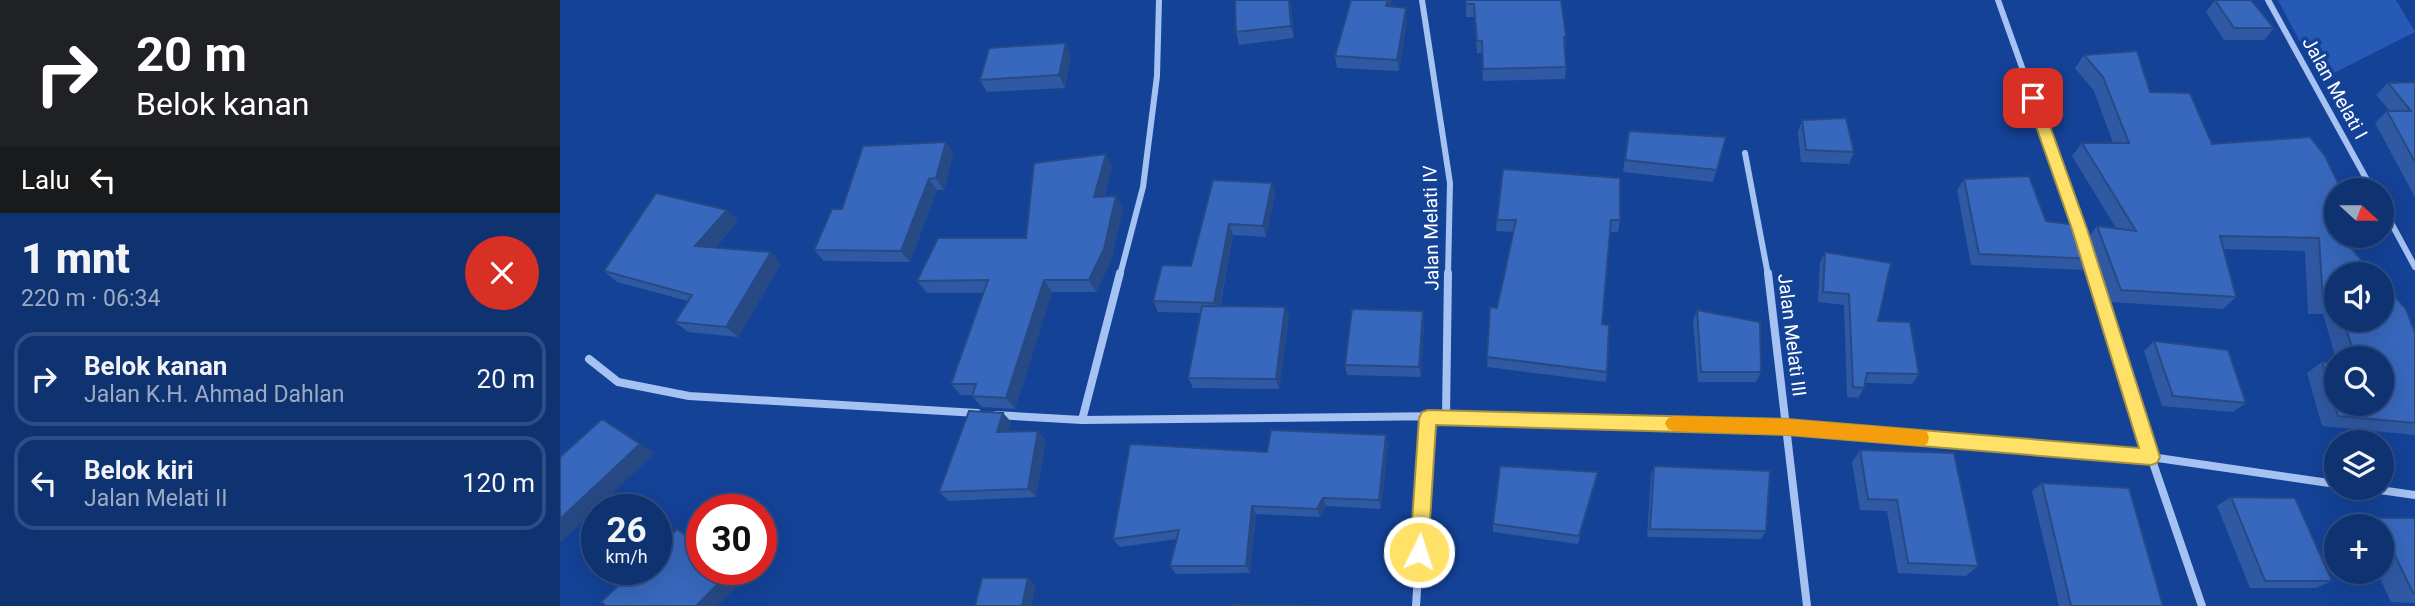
<!DOCTYPE html>
<html lang="id">
<head>
<meta charset="utf-8">
<style>
	:root { --surface:#0f3271; --page:#1d3e79; --text:#f1f3f6; --muted:#9baac3; --line:#2f4d84 }
	body { margin:0; font-family:Roboto,sans-serif; background:var(--page); color:var(--text); height:100vh; display:flex; flex-direction:column; font-size:26px; white-space:nowrap }
	* { box-sizing:border-box; margin:0 }
	p { font-size:23px; color:var(--muted) }
	.icon { flex:none; width:38px; height:38px; fill:none; stroke:currentColor; stroke-width:2; stroke-linecap:round; stroke-linejoin:round }
	.map { position:relative; flex:1; overflow:hidden }
	.sheet { display:flex; flex-direction:column; background:var(--surface); width:560px }
	.sheet>* { flex:none }
	.guide { background:#202124; color:#fff; overflow:hidden }
	.needle { width:46px; rotate:111deg }
	.fabs { position:absolute; left:1764px; top:178px; display:grid; gap:14px }
	.fabs a { display:grid; place-items:center; width:70px; height:70px; border-radius:50%; background:var(--surface); box-shadow:0 7px 28px #0002,0 0 0 2px var(--line); font-size:35px }
	.speed { position:absolute; left:21px; top:494px; display:flex; gap:14px; font-size:35px; font-weight:700; text-align:center }
	.speed>* { display:grid; place-content:center; width:91px; height:91px; border-radius:50%; background:var(--surface); box-shadow:0 7px 28px #0002,0 0 0 2px var(--line); line-height:1 }
	.speed small { font-size:18px; font-weight:400 }
	.speed .limit { border:10px solid #d22; background:#fff; color:#111 }
	.pin { position:absolute; display:grid; place-items:center; width:60px; height:60px; color:#fff; margin:-30px; border-radius:14px; box-shadow:0 4px 10px #0006 }
	.me { position:absolute; width:77px; margin:-38px; rotate:4deg; stroke-linejoin:round; filter:drop-shadow(0 0 5px #0008) }
	.turn { display:flex; align-items:center; gap:24px; height:147px; padding:0 21px; font-size:32px }
	.turn .icon { width:91px; height:91px; stroke-width:2.5 }
	.turn b { display:block; font-size:49px; line-height:60px }
	.then { display:flex; align-items:center; height:66px; padding:0 21px; background:#0003; gap:14px; font-size:26px }
	.round { display:grid; place-items:center; flex:none; width:74px; height:74px; border-radius:37px; background:var(--page) }
	.overview { display:flex; align-items:center; justify-content:space-between; height:119px; padding:0 21px }
	h1 { font-size:42px; font-weight:800; line-height:52px }
	ul { padding:0; list-style:none }
	li { display:flex; align-items:center; gap:21px; height:94px; margin:0 14px 10px; padding:0 7px; border:4px solid var(--line); border-radius:21px }
	li div { flex:1 }
	li b { display:block; font-size:26px }
	li em { font-style:normal }
	main { display:flex; flex:1; min-height:0 }
	.map>svg:first-child { display:block }
	.green { fill:#275ab6 }
	.lines { fill:none; stroke-linecap:round; stroke-linejoin:round }
	.minor-far1 { stroke:#a6c2f2; stroke-width:6 }
	.minor { stroke:#a6c2f2; stroke-width:8 }
	.wall { fill:#3059a3 }
	.shaded-wall { fill:#274984 }
	.building { fill:#3868bd; stroke:#274984; stroke-width:2 }
	.route { fill:#ffe168; stroke:#a69244; stroke-width:2 }
	.slow { fill:#f59e0b }
	.labels { text-anchor:middle; dominant-baseline:central; stroke-width:7; stroke-linejoin:round; paint-order:stroke }
	.street-label { font-size:19px; fill:#fff; stroke:#144297 }
</style>
</head>
<body>
<main>
<section class="sheet">
<div class="guide">
<div class="turn"><svg class="icon" aria-label="right" viewBox="0 0 24 24"><path d="M7 20v-9h11M14 6l5 5-5 5"/></svg><div><b>20 m</b>Belok kanan</div></div>
<div class="then">Lalu<svg class="icon" aria-label="left" viewBox="0 0 24 24"><path d="M17 20v-9H6M10 6l-5 5 5 5"/></svg></div>
</div>
<div class="overview"><div><h1>1 mnt</h1><p>220 m · 06:34</p></div><a class="round" style="background:#d93025;color:#fff"><svg class="icon" aria-label="close" viewBox="0 0 24 24"><path d="M6 6l12 12M18 6L6 18"/></svg></a></div>
<ul>
<li><svg class="icon" aria-label="right" viewBox="0 0 24 24"><path d="M7 20v-9h11M14 6l5 5-5 5"/></svg><div><b>Belok kanan</b><p>Jalan K.H. Ahmad Dahlan</p></div><em>20 m</em></li>
<li><svg class="icon" aria-label="left" viewBox="0 0 24 24"><path d="M17 20v-9H6M10 6l-5 5 5 5"/></svg><div><b>Belok kiri</b><p>Jalan Melati II</p></div><em>120 m</em></li>
</ul>
</section>
<div class="map">
<svg width="1855" height="606" viewBox="0 0 1855 606">
	<rect width="100%" height="100%" fill="#144297"/>
	<path class="green" d="M1718,0H1836L1855,32L1760,80Z"/>
	<g class="lines">
		<path class="minor-far1" d="M862,0L890,183L888,275
			M1438,0L1521,233
			M1708,0L1813,191
			M1185,153L1208,275
			M1822,206L1855,267
			M1529,257L1535,275
			M560,275L583,187L597,76L599,0"/>
		<path class="minor" d="M560,273L522,420L886,416L1227,427L1591,457L1776,484
			M1208,273L1247,606
			M1534,273L1591,457L1642,606
			M29,359L58,382L129,396L417,413
			M436,415L522,420
			M886,416L888,273
			M1806,488L1855,495
			M856,606L868,418"/>
	</g>
	<path class="wall" d="M791,0H832L830,7L847,20L839,71L777,68L775,56Z
		M906,0L1006,36L1005,49L1006,67L1005,79L923,81L922,53H917L914,17H906Z
		M1655,0L1714,28L1704,40H1664L1646,12Z
		M731,4L734,38L679,45L676,32Z
		M1524,55L1590,92L1652,144L1805,239L1793,250L1776,275V320H1822L1855,333V435L1762,426L1747,373L1762,362L1776,404L1822,359H1776L1763,314H1748L1745,251L1663,249L1676,297L1663,309L1550,302L1535,260L1526,270L1411,265L1397,190L1404,179L1486,221L1528,238L1537,226L1556,228L1512,156L1522,143H1553L1534,91L1515,68Z
		M511,56L505,88L427,92L420,80Z
		M1855,82V197L1815,123L1827,111H1830L1816,95L1828,83Z
		M1242,120L1294,152L1289,164L1241,162L1238,132Z
		M1069,131L1166,137L1153,182L1063,172Z
		M386,142L393,154L384,190H377L350,262L264,261L254,250L282,209Z
		M552,167L544,197L556,196L563,209L551,261L536,292H492L455,409L422,407L412,396V395H401L391,384L424,293H367L357,281L466,238Z
		M653,180L712,183L715,194L706,237L673,235L660,307H725L729,317L719,389L633,388L628,378L641,313L598,312L593,301L631,266Z
		M167,210L178,221L155,248L221,264L178,337L128,332L115,322L128,301L57,282L44,271Z
		M937,220H1060L1058,232H1050L1042,324L1047,372L1046,382L927,367L930,307L937,308L953,232L936,231Z
		M1265,252L1359,374L1352,384L1305,383L1304,388L1298,398L1287,397L1284,305L1258,302L1260,263Z
		M1137,310L1201,372L1196,382H1138L1133,320Z
		M863,311L864,321L861,377L787,375L785,365Z
		M1594,341L1686,403L1673,412L1602,406L1584,351Z
		M443,413L451,422L448,432L478,431L486,440L476,497L389,501L379,492Z
		M826,435L828,444L821,509L766,506L760,517L696,514L690,573L616,574L610,566L617,539L560,547L553,539L707,452Z
		M1300,450L1418,566L1406,576L1338,573L1327,511L1300,510L1292,462Z
		M1094,466L1206,531L1201,539L1087,537L1091,475Z
		M1036,481L1018,544L933,532V524Z
		M1482,483L1603,606H1499L1472,491Z
		M1671,497L1772,581L1756,588H1690L1657,506Z
		M1817,518H1855V603L1831,602L1817,572H1822V527H1799Z"/>
	<path class="shaded-wall" d="M729,0L731,4L734,38L731,26Z
		M828,0H832L828,18L826,6Z
		M846,8L847,20L839,71L837,60Z
		M506,43L511,56L505,88L499,75Z
		M386,142L393,154L384,190L376,178Z
		M546,154L552,167L540,210L534,197Z
		M369,179L377,190L350,262L341,251Z
		M712,183L715,194L706,237L703,226Z
		M556,196L563,209L551,261L536,292L529,280Z
		M167,210L178,221L147,257L135,246Z
		M669,224L673,235L658,313L654,303Z
		M211,252L221,264L178,337L166,327Z
		M484,280L492,292L455,409L446,398Z
		M725,307L729,317L719,389L716,379Z
		M863,311L864,321L861,377L859,367Z
		M443,413L451,422L445,441L437,432Z
		M42,419L95,453L0,543V519Z
		M478,431L486,440L476,497L468,489Z
		M826,435L828,444L821,509L819,500Z
		M763,498L766,506L760,517L757,509Z
		M692,506L696,514L690,573L686,566Z
		M117,529L142,544V547Z
		M172,569H176L186,577L157,606H136Z
		M468,578L476,585L472,606H462Z"/>
	<path class="building" d="M675,0H729L731,26L676,32Z
		M791,0H828L826,6L846,8L837,60L775,56Z
		M906,0H1001L1006,36L1004,37L1006,67L923,69L922,41H917L914,4H906Z
		M1655,0H1691L1714,28H1674Z
		M506,43L499,75L420,80L429,48Z
		M1577,51L1590,92L1630,93L1652,144L1750,137L1765,156L1782,191H1776V236H1803L1805,239H1783L1815,275H1776V303L1763,302L1759,238L1660,236L1676,297L1561,290L1537,226L1576,231L1522,143H1569L1543,77L1524,55Z
		M1855,82V162L1827,111H1851L1828,83Z
		M1286,118L1294,152L1246,150L1242,120Z
		M1069,131L1166,137L1157,170L1065,160Z
		M386,142L376,178L369,179L341,251L254,250L272,209H282L303,146Z
		M546,154L534,197L556,196L544,249L529,280H484L446,398L412,396L416,384H391L428,280L357,281L378,238H466L474,163Z
		M943,169L1060,178V220H1051L1042,324L1049,325L1047,372L927,357L930,307L937,308L956,220H937Z
		M1469,176L1486,221L1524,226L1535,259L1419,254L1404,179Z
		M653,180L712,183L703,226L669,224L654,303L593,301L602,265L631,266Z
		M96,193L167,210L135,246L211,252L166,327L115,322L132,295L44,271Z
		M1265,252L1331,263L1318,321L1350,322L1359,374L1307,373L1304,388L1293,387L1289,294L1263,292Z
		M1822,282L1846,309L1855,333V423L1778,416L1762,362L1776,364V404H1822V359H1796L1783,320H1822Z
		M642,306L725,307L716,379L628,378Z
		M792,309L863,311L859,367L785,365Z
		M1137,310L1200,322L1201,372H1141Z
		M1594,341L1668,350L1686,403L1613,396Z
		M409,411L443,413L437,432L478,431L468,489L379,492Z
		M42,419L80,444L0,519V457Z
		M711,430L826,435L819,500L763,498L757,509L692,506L686,566H610L619,530L553,539L570,444L707,452Z
		M1300,450L1394,453L1418,566L1348,563L1337,500L1308,499Z
		M940,466L1038,472L1019,536L933,524Z
		M1094,466L1210,471L1206,531L1090,529Z
		M1482,483L1569,488L1603,606H1511Z
		M1671,497L1735,498L1772,581H1705Z
		M1817,518H1855V593H1853Z
		M117,529L142,547V569H173L136,606H46L41,602L76,569H96V549Z
		M422,578H468L462,606H415Z
		M673,605L762,606H673Z"/>
	<path class="route" d="M1473,93L1480,98L1527,229L1600,457L1597,463L1591,465L1227,435L876,425L868,552L866,558L859,561L853,558L850,552L859,418L862,412L868,410L1227,419L1579,448L1512,229L1466,98Z"/>
	<path class="slow" d="M1114,416L1227,419L1361,430L1367,432L1369,438L1367,444L1361,446L1227,435L1114,431L1108,429L1105,423L1108,418Z"/>
	<g class="labels">
		<g class="street-label">
			<text transform="translate(1775 88) rotate(61)">Jalan Melati I</text>
			<text transform="translate(871 228) rotate(-91)">Jalan Melati IV</text>
			<text transform="translate(1232 335) rotate(83)">Jalan Melati III</text>
		</g>
	</g>
</svg>
<div class="fabs">
<a><svg class="needle" viewBox="-14 -14 28 28"><path d="M0-13l5 13h-10z" fill="#e53935"/><path d="M0 13l5-13h-10z" fill="#9baac3"/></svg></a>
<a><svg class="icon" aria-label="sound" viewBox="0 0 24 24"><path d="M4 9h4l5-4v14l-5-4H4zM17 9q2 3 0 6"/></svg></a>
<a><svg class="icon" aria-label="search" viewBox="0 0 24 24"><circle cx="10" cy="10" r="6"/><path d="M15 15l6 6"/></svg></a>
<a><svg class="icon" aria-label="layers" viewBox="0 0 24 24"><path d="M12 4l9 5-9 5-9-5zM3 14l9 5 9-5"/></svg></a>
<a>+</a>
</div>
<div class="speed"><div>26<small>km/h</small></div><div class="limit">30</div></div>
<div class="pin" style="left:1473px;top:98px;background:#d93025"><svg class="icon" aria-label="arrive" viewBox="0 0 24 24"><path d="M6 21V4h12l-3 4 3 4H6"/></svg></div>
<svg class="me" style="left:859px;top:552px" viewBox="-20 -20 40 40"><circle r="17" fill="#ffe168" stroke="#fff" stroke-width="3"/><path d="M0-11L8 9 0 5-8 9z" fill="#fff"/></svg>
</div>
</main>
</body>
</html>
